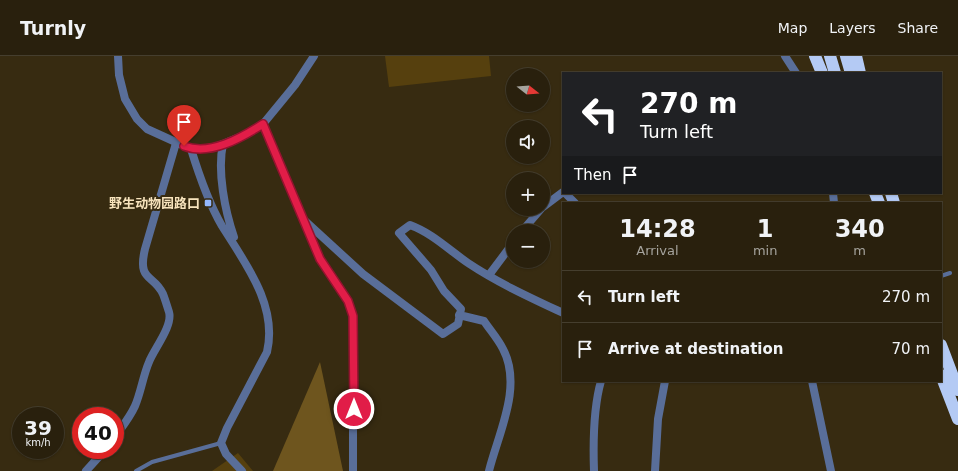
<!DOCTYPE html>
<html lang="en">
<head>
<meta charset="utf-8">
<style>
	:root { --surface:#29200d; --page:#352d1b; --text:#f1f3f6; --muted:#a5a39d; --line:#453e2e }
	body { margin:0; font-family:"DejaVu Sans","Noto Sans SC",sans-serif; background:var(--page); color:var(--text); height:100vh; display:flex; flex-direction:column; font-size:15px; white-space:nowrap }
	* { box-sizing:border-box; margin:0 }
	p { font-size:13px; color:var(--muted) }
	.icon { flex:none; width:22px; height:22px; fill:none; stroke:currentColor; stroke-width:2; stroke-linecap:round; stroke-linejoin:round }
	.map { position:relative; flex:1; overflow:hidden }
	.side { position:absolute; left:562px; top:146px; width:380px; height:180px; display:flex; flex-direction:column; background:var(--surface); border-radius:0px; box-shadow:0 1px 3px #0004,0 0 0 1px var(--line) }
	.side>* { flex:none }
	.guide { position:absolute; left:562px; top:16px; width:380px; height:122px; border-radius:0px; box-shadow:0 1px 3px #0004,0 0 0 1px var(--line); background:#202124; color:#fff; overflow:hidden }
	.needle { width:26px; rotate:107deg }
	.tools { position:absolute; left:506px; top:12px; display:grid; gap:8px }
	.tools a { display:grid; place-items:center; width:44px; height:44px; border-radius:50%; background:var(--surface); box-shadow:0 1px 3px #0004,0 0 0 1px var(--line); font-size:20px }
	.speed { position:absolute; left:12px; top:351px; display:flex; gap:8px; font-size:20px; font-weight:700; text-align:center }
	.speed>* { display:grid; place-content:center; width:52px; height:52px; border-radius:50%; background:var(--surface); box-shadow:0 1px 3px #0004,0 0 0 1px var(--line); line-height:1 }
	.speed small { font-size:10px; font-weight:400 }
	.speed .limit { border:6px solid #d22; background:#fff; color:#111 }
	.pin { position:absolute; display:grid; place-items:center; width:34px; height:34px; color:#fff; margin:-41px -17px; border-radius:50% 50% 50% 0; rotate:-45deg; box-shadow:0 0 4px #0007 }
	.pin .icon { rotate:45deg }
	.me { position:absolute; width:44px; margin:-22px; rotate:0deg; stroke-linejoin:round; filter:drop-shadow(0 0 3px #0008) }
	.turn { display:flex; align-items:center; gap:14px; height:84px; padding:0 12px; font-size:18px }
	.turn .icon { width:52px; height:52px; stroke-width:2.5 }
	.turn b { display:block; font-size:28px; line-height:34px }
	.then { display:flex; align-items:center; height:38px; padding:0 12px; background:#0003; gap:8px; font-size:15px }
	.eta { display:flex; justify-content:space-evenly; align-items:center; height:68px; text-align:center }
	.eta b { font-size:24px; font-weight:800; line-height:28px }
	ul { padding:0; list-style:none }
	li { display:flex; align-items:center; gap:12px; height:52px; padding:0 12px; border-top:1px solid var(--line) }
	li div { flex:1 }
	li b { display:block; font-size:15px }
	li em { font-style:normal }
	header { display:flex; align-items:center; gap:24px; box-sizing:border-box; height:56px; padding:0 20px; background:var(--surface); border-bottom:1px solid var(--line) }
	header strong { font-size:19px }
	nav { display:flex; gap:22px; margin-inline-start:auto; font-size:14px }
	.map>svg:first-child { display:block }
	.green { fill:#56400e }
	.forest { fill:#6e551e }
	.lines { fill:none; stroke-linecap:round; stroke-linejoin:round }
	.service { stroke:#596e99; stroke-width:4 }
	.minor { stroke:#596e99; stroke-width:8 }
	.tertiary { stroke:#596e99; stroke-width:8 }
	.motorway { stroke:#b4caf4; stroke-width:12 }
	.route-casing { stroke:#92132f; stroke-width:10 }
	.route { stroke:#e11d48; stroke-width:7 }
	.poi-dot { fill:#93b7fd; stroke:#372b11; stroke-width:1.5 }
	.labels { text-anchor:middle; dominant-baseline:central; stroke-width:4; stroke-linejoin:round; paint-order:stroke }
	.poi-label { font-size:13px; font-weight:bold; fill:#f7e3bc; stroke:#372b11; text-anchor:end }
</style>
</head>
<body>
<header>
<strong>Turnly</strong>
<nav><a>Map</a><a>Layers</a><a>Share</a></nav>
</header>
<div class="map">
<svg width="958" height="415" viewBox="0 0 958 415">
	<rect width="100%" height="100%" fill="#372b11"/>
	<path class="green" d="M385,0H489L491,20L389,31Z
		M238,397L253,415H212Z"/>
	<path class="forest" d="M320,306L343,415H273Z"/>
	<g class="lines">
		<path class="service" d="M941,220L950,217
			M136,415L152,406L221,387"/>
		<path class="minor" d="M785,0L796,17
			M223,88C217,115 225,155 234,181
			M191,93C199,119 208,146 222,170C245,207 278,249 267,296L227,372L221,387L226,398L242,415
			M565,137L575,147
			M833,137L834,147
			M543,151L563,136
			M304,164L363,218L443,278L458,268L461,253L444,235L431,214L399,177L410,169C432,177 449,194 468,207C498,227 531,242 563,257
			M522,175L541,153
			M489,219L513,187
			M459,259L484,265C490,274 498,283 503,293C523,331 498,378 489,415
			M812,325L831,415
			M115,381C122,371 130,361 135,350C141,336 143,320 149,306C154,293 173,270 169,256C167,250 165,243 163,238C154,218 137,226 145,193L176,87
			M86,415L105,394
			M594,415C593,386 593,353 601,325
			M655,415L658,363L665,325"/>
		<path class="tertiary" d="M118,0L119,19L125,43L137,63L147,73L191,93H208L223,88L247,78L263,68L295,29L314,0
			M263,68L320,203L348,245L353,260V415"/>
		<path class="motorway" d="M815,0L822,17
			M830,0L835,17
			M846,0L851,17
			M856,0L860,17
			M875,137L879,147
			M891,137L894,147
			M941,289L958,334
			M941,319L958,363"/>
	</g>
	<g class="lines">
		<g class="route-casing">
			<path id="route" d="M184,90C210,100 241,82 263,68L320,203L348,245L353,260L354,353"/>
		</g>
		<use href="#route" class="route"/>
	</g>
	<rect class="poi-dot" x="204" y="143" width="8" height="8" rx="2"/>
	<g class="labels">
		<g class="poi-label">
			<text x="200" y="147">野生动物园路口</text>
		</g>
	</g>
</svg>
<div class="tools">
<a><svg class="needle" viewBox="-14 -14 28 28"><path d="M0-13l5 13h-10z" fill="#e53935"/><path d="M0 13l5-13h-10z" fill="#a5a39d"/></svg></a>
<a><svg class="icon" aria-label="sound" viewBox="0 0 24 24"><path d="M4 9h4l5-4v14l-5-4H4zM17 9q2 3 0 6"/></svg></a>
<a>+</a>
<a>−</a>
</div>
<div class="speed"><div>39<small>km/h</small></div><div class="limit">40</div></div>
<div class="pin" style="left:184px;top:90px;background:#d93025"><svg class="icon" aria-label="arrive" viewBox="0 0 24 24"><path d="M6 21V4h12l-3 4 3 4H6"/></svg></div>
<svg class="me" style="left:354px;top:353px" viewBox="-20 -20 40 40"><circle r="17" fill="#e11d48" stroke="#fff" stroke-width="3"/><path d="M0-11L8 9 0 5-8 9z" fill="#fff"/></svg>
<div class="guide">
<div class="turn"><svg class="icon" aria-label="left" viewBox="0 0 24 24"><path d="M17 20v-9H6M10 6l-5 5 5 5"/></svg><div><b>270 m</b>Turn left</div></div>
<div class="then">Then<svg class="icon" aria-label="arrive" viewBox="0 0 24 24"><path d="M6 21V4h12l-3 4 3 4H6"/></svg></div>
</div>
<section class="side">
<div class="eta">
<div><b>14:28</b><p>Arrival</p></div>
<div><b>1</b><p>min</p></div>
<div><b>340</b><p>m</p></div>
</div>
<ul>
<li><svg class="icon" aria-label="left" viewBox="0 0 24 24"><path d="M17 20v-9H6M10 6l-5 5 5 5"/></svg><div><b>Turn left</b></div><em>270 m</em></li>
<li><svg class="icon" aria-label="arrive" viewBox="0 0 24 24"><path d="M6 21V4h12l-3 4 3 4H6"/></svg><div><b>Arrive at destination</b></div><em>70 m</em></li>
</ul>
</section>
</div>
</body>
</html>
